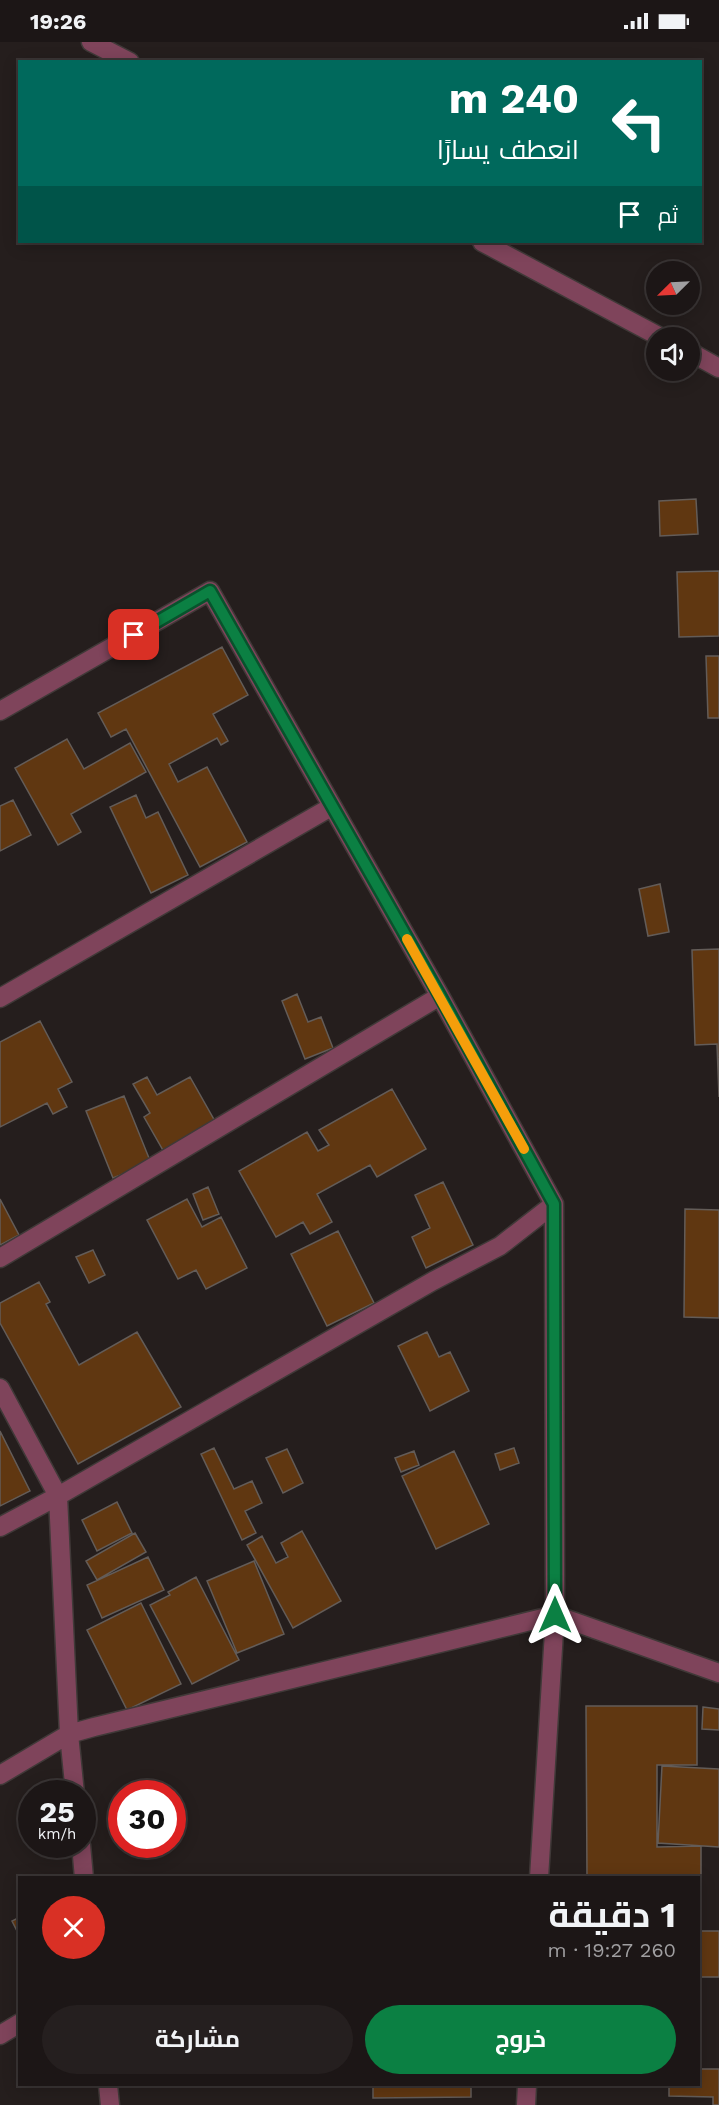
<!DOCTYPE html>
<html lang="ar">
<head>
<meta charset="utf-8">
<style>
	:root { --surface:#1c1616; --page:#251f1f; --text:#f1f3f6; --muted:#a09fa1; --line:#3a3535; --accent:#0b8043 }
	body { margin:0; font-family:"Work Sans",Cairo,sans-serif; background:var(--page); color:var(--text); direction:rtl; height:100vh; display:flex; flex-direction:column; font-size:22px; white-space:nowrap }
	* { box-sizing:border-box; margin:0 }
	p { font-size:20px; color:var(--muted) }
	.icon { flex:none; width:33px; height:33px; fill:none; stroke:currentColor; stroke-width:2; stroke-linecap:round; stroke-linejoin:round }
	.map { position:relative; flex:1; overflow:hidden; direction:ltr }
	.sheet { position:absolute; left:18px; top:1834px; width:682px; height:210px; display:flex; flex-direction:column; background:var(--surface); border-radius:0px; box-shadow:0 3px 15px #0003,0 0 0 2px var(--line); direction:rtl }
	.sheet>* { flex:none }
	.guide { position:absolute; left:18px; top:18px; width:684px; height:183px; border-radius:0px; box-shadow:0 3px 15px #0003,0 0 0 2px var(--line); direction:rtl; background:#00695c; color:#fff; overflow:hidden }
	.needle { width:39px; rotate:246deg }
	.fabs { position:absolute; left:646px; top:219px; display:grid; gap:12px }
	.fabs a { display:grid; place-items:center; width:54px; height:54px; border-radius:50%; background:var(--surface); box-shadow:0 3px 15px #0003,0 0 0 2px var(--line); font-size:30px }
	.speed { position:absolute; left:18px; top:1738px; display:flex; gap:12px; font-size:30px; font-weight:700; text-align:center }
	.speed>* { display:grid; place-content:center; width:78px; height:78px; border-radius:50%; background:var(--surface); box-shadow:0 3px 15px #0003,0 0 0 2px var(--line); line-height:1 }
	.speed small { font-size:15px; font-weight:400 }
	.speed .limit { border:9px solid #d22; background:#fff; color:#111 }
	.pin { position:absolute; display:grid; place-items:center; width:51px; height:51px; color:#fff; margin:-26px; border-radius:12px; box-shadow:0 3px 9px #0006 }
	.me { position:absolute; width:66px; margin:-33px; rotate:0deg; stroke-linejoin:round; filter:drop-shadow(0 0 4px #0008) }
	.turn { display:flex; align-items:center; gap:21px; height:126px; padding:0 24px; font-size:27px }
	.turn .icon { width:78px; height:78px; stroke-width:2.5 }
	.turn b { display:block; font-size:42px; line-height:51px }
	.then { display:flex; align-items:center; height:57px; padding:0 24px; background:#0003; gap:12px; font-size:22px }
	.round { display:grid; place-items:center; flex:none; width:63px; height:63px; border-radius:32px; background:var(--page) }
	.overview { display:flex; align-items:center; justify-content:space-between; height:102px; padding:0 24px }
	h1 { font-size:36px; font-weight:700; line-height:45px }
	.primary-button { display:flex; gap:12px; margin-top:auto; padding:12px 24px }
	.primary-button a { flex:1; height:69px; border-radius:36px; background:var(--accent); color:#fff; font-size:24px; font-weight:700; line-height:69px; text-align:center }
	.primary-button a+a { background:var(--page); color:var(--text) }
	.status { display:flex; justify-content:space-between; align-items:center; height:42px; padding:0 30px; background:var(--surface); direction:ltr }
	.status svg { height:16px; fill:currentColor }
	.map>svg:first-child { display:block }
	.building { fill:#603711; stroke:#635c58; stroke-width:1.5 }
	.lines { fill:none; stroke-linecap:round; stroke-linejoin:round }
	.lane-casing { stroke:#403938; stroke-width:21 }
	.street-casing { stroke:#403938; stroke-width:21 }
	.lane { stroke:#7f445b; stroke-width:18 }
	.street { stroke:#7f445b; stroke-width:18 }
	.route-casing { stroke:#07532c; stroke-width:15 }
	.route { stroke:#0b8043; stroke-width:10 }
	.slow { stroke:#f59e0b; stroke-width:10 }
</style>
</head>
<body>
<div class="status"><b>19:26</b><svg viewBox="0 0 49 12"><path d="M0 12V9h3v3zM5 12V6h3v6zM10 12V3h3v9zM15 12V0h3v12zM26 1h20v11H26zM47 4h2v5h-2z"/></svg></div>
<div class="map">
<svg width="719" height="2063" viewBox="0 0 719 2063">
	<rect width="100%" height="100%" fill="#251e1d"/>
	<path class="building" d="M696,457L698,492L660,494L659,459Z
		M719,529V594L679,595L677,530Z
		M222,605L248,653L213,672L228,699L221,703L217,696L169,722L178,740L207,725L247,800L200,825L126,687L111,695L98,671Z
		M706,614H719V676H708Z
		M67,697L84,727L130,701L146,730L71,772L81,790L58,803L15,726Z
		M136,753L146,776L158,770L188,833L151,851L110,765Z
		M13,758L31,793L0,809V764Z
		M660,842L669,890L648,894L639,847Z
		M719,907V1055L717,1002L695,1003L692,908Z
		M297,952L308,980L321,975L333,1006L305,1017L282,959Z
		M40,979L72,1040L58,1047L67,1065L53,1072L47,1061L0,1085V1000Z
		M147,1035L157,1053L190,1035L216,1081L164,1110L144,1075L150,1071L133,1042Z
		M392,1047L426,1107L377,1135L370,1123L317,1152L332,1180L310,1192L303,1180L276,1195L239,1129L307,1090L318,1109L329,1103L319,1088Z
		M124,1054L151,1121L113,1136L86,1069Z
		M443,1140L473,1203L426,1226L412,1195L430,1186L415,1153Z
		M208,1145L219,1172L203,1178L193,1152Z
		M0,1157L19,1193L0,1203Z
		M187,1157L202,1185L221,1175L247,1226L206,1247L196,1228L178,1237L147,1178Z
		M685,1167L719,1168V1276L684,1275Z
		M338,1189L374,1261L327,1284L291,1212Z
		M93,1208L105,1233L89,1241L76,1215Z
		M39,1240L50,1260L46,1262L79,1323L137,1290L181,1365L78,1422L0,1281V1261Z
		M427,1290L439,1315L450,1310L469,1349L430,1369L398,1304Z
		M0,1389L30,1449L0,1464Z
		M214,1406L234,1447L252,1439L262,1461L245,1469L256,1491L242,1498L201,1412Z
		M514,1406L519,1421L500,1428L495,1412Z
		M287,1407L303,1441L283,1451L266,1416Z
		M414,1409L419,1423L401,1430L395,1416Z
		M454,1409L489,1482L436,1507L402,1434Z
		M117,1460L132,1491L97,1509L82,1478Z
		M302,1489L341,1559L293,1586L247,1503L262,1494L276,1521L288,1515L281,1501Z
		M135,1491L146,1510L97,1538L86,1519Z
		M148,1515L164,1548L102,1576L87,1543Z
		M254,1519L284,1592L237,1611L207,1539Z
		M196,1535L239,1618L192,1642L150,1563L170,1553L168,1550Z
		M141,1561L181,1642L127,1668L87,1588Z
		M586,1664H697V1723H657V1805L701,1804V1835H587Z
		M703,1665L719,1667V1688L702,1687Z
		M662,1724L719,1727V1805L658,1801Z
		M20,1875V1895L12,1879Z
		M699,1889H719V1935H699Z
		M699,2027H719V2063H713V2055L669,2054V2043H699Z
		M373,2043H471V2055L373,2056Z"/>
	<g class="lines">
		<g class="lane-casing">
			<path id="lane" d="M91,0L130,20
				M482,200L662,296
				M690,310L719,326
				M555,1573L719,1631"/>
		</g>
		<g class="street-casing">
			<path id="street" d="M0,669L210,549L440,954L554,1162L555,1573L539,1836
				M0,956L331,765
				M0,1216L440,954
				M0,1346L58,1454L69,1692L75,1752
				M0,1485L58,1454L433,1239L500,1204L554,1162
				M0,1733L69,1692L94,1685L555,1573
				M81,1803L84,1836
				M0,1993L20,1981
				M108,2043L110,2063
				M526,2063L527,2043"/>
		</g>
		<use href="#lane" class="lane"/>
		<use href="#street" class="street"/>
	</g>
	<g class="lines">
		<g class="route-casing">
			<path id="route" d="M134,593L210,549L440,954L554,1162L555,1573"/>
		</g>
		<use href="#route" class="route"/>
		<path class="slow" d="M407,897L524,1107"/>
	</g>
</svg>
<div class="fabs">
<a><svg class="needle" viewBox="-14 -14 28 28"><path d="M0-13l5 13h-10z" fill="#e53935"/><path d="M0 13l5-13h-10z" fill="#a09fa1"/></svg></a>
<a><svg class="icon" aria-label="sound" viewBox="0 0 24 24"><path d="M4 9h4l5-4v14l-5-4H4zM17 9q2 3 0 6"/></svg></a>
</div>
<div class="speed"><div>25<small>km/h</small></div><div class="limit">30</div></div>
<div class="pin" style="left:134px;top:593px;background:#d93025"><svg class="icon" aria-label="arrive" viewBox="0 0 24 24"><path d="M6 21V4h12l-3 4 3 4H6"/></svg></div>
<svg class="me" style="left:555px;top:1573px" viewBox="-20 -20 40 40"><path d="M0-17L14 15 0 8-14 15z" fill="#0b8043" stroke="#fff" stroke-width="4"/></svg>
<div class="guide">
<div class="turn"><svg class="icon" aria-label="left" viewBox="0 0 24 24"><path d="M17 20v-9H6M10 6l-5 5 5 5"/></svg><div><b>240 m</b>انعطف يسارًا</div></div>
<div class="then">ثم<svg class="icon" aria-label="arrive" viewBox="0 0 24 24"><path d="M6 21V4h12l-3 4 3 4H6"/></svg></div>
</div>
<section class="sheet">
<div class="overview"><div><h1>1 دقيقة</h1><p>260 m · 19:27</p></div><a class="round" style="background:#d93025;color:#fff"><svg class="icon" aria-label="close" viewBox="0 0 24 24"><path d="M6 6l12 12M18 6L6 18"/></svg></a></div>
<div class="primary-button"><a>خروج</a><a>مشاركة</a></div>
</section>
</div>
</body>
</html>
